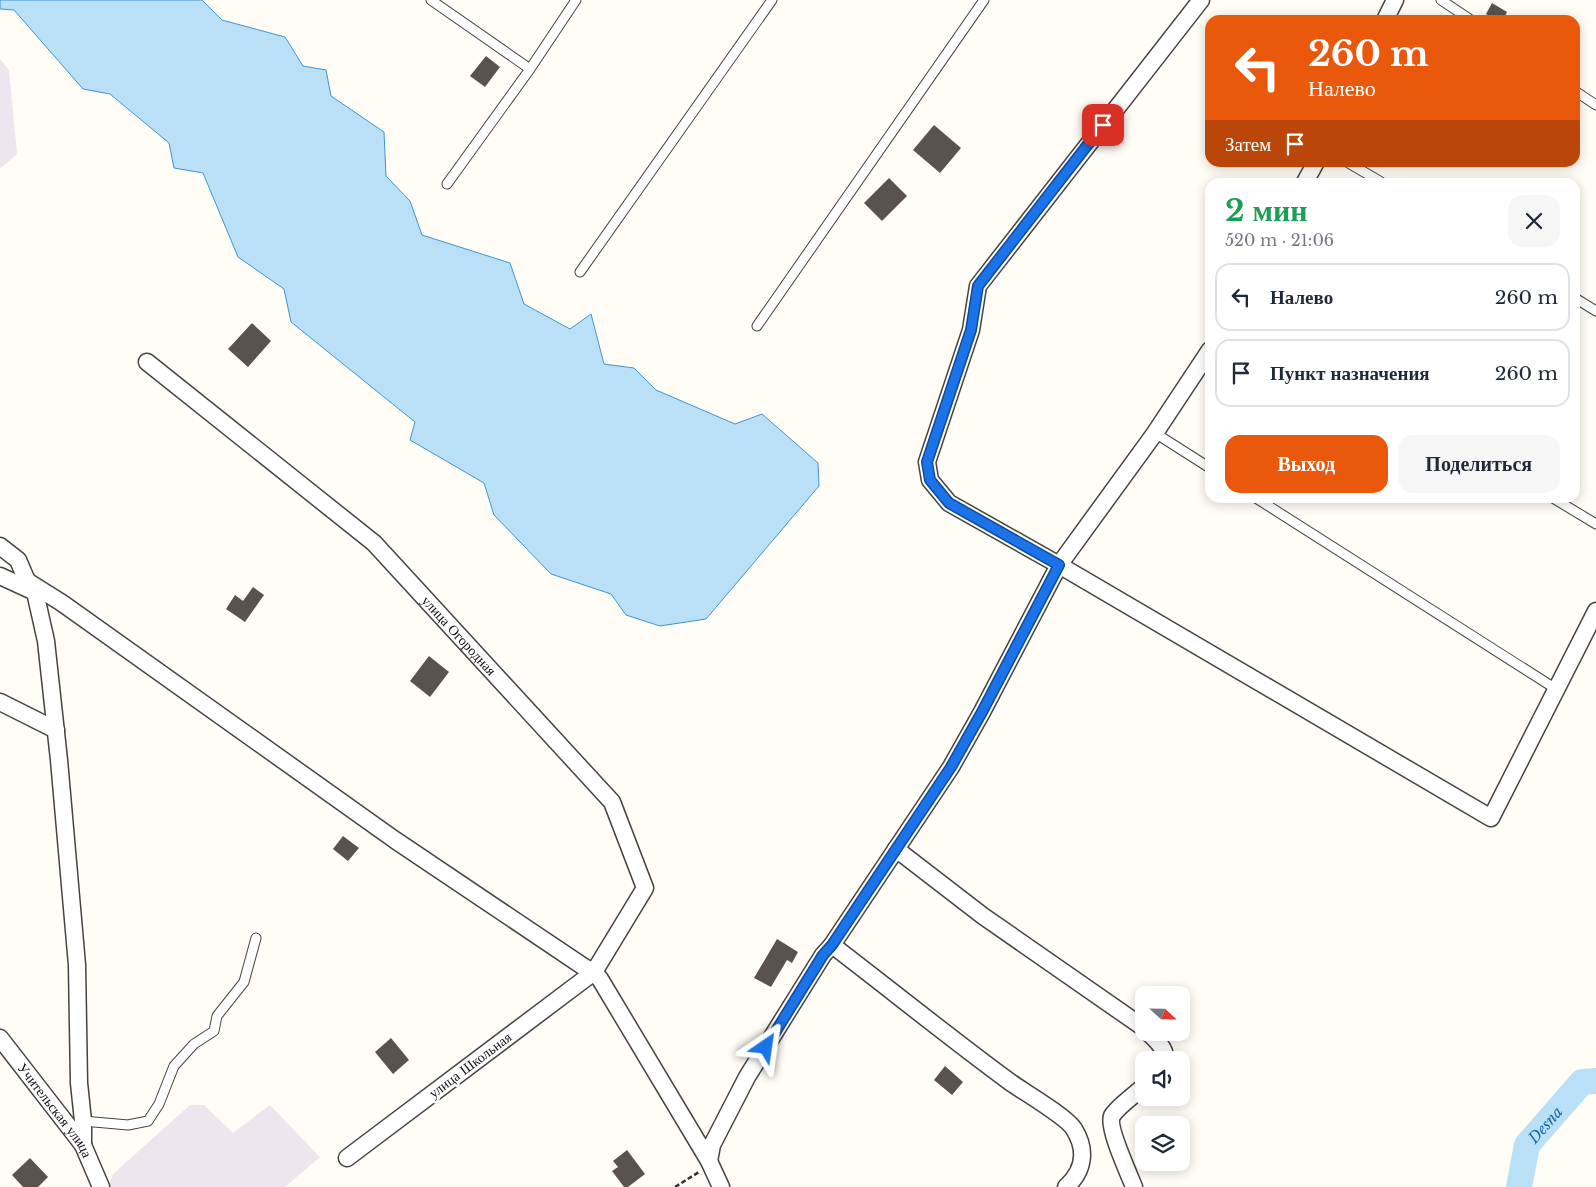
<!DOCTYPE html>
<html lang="ru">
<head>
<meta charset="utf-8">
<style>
	:root { --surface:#fff; --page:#f6f6f7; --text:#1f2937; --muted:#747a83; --line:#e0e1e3; --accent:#ea580c }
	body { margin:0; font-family:"Libre Baskerville",serif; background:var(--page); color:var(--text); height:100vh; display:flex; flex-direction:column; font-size:19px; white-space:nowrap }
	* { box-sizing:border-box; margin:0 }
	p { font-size:16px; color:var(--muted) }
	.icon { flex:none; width:28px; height:28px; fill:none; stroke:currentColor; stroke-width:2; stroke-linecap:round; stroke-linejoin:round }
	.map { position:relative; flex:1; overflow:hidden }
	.side { position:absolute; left:1205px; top:178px; width:375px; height:325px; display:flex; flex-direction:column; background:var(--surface); border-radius:15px; box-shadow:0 2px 12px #0003 }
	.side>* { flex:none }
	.hud { position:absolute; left:1205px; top:15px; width:375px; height:152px; border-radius:15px; box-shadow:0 2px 12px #0003; background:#ea580c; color:#fff; overflow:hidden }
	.needle { width:32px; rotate:112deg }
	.buttons { position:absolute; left:1135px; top:986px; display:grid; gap:10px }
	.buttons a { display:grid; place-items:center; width:55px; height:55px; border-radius:10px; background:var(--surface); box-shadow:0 2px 12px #0003; font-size:25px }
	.pin { position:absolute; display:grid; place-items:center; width:42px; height:42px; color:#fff; margin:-21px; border-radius:10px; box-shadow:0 2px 8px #0006 }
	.me { position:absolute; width:55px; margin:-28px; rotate:32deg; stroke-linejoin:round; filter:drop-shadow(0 0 4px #0008) }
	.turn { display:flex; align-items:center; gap:18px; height:105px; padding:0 20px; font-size:22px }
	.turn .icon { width:65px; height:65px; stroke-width:2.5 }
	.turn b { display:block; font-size:35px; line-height:42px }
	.then { display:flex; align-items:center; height:48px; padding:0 20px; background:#0003; gap:10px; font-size:19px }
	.round { display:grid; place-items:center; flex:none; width:52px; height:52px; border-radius:15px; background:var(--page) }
	.head { display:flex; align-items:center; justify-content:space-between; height:85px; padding:0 20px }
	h1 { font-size:30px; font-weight:700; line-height:38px; color:#1e9e55 }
	.cta { display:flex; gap:10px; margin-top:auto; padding:10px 20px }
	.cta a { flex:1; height:58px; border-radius:15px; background:var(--accent); color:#fff; font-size:20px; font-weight:700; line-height:58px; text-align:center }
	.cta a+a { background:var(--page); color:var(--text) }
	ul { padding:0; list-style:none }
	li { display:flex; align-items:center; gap:15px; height:68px; margin:0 10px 8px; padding:0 10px; border:2px solid var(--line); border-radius:15px }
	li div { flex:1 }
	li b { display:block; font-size:19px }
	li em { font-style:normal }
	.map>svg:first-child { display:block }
	.industrial { fill:#eee6ef }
	.water { fill:#b9e0f7; stroke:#3f96cf }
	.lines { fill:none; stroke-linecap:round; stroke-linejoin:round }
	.river { stroke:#b9e0f7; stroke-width:26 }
	.building { fill:#5a524d }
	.lane-casing { stroke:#444; stroke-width:11 }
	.street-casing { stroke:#444; stroke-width:19 }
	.path { stroke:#333; stroke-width:2.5; stroke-dasharray:5 2.5; stroke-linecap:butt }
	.lane { stroke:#fff; stroke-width:9 }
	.street { stroke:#fff; stroke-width:16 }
	.route-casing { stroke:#114b97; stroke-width:12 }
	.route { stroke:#1a73e8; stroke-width:9 }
	.labels { text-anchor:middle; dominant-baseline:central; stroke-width:5; stroke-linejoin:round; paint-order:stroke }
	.street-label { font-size:14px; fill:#111; stroke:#fff }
	.water-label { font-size:15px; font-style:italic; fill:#1768a6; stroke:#fff }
</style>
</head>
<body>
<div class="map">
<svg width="1596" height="1187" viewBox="0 0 1596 1187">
	<rect width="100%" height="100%" fill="#fffdf5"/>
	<path class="industrial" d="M0,59L9,70L17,154L0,169Z
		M190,1105H204L233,1133L270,1105L320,1157L285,1187H108L113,1174Z"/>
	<path class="water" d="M0,0H202L222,20L285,37L303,66L326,70L331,96L384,132L386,176L410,201L422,235L510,263L524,304L570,329L591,314L604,364L634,368L656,390L735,424L762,414L818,463L819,486L706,619L660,626L626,615L611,594L551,574L494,515L484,483L410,440L415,422L291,322L284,289L238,257L203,173L174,168L169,143L110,94L83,89L14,10L0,9Z"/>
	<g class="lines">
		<path class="river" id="s1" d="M1519,1187L1527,1145L1582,1082L1596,1081"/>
	</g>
	<path class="building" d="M1492,3L1507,12L1503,20H1496L1486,14Z
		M486,56L500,67L485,87L470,76Z
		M934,125L961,148L940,173L913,150Z
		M889,178L907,196L882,221L864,203Z
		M252,323L271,341L248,367L228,349Z
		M253,587L264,595L245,622L226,609L235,595L243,601Z
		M429,656L449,672L430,697L410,681Z
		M343,836L359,848L348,861L333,849Z
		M777,939L798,952L792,963L787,960L771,987L754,978Z
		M391,1038L409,1060L393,1074L375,1052Z
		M945,1066L963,1082L952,1095L934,1080Z
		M627,1150L645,1174L628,1187H624L612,1171L618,1167L613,1161Z
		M30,1158L48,1177L38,1187H23L12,1175Z"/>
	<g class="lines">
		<g class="lane-casing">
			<path id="lane" d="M431,0L530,69
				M1441,0L1471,20
				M1575,91L1596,105
				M1347,162L1381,182
				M447,184L530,69L576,0
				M580,272L772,0
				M1575,298L1596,311
				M757,326L984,0
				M1155,433L1210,468
				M1256,498L1556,689
				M1553,498L1596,524
				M83,1121L128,1125L148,1121L159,1104L174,1066L194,1044L214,1031L217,1016L244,982L256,938"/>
		</g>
		<g class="street-casing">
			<g id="street">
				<path d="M1201,0L978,286L971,330L927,462L930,480L949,503L1059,565L1491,818L1596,611"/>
				<path d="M1385,20L1395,0"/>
				<path d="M1305,182L1316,162"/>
				<path id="s2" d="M147,362L374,543L612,802L645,888L594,972L347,1158"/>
				<path d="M0,546L18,560L27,581L35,592L46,641L59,760L77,965L79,1083L83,1121V1145"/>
				<path d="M0,576L35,592"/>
				<path d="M27,581L62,603L395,840L584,967L594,972L600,979L709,1161L721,1187"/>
				<path d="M0,702L56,730"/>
				<path d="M896,849L983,916L1144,1028"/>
				<path d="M832,945C891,990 950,1038 1010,1082C1024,1092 1067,1117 1074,1129C1087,1150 1084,1171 1066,1187"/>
				<path d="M1148,1032C1155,1040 1168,1049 1164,1060"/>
				<path id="s3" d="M0,1038L83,1145L101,1187"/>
				<path d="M709,1161L712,1145L747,1077L823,955L832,945L951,767L982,712L1059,565L1155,433L1210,350"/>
				<path d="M1134,1187C1129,1174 1107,1127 1112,1116C1118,1106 1135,1095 1144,1086"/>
			</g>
		</g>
		<path class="path" d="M675,1187L699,1172"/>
		<use href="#lane" class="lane"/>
		<use href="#street" class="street"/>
	</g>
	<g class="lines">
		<g class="route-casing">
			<path id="route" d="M766,1047L823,955L832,945L951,767L982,712L1059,565L949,503L930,480L927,462L971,330L978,286L1103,125"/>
		</g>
		<use href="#route" class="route"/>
	</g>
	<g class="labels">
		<g class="street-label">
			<text stroke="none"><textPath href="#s2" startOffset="416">улица Огородная</textPath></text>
			<text transform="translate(470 1065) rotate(-37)">улица Школьная</text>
			<text stroke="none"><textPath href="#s3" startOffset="91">Учительская улица</textPath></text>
		</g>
		<g class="water-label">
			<text stroke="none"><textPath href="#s1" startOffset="70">Desna</textPath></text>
		</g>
	</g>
</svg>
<div class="buttons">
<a><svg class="needle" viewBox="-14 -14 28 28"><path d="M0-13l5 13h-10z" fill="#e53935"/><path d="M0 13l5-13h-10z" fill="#747a83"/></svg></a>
<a><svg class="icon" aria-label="sound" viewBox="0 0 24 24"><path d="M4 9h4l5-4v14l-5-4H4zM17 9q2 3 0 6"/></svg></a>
<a><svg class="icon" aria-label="layers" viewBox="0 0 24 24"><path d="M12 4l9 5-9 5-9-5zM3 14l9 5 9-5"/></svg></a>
</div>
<div class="pin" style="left:1103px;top:125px;background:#d93025"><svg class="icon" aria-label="arrive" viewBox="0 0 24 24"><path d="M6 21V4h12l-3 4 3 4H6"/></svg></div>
<svg class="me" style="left:766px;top:1047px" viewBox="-20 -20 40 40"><path d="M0-17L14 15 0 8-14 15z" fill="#1a73e8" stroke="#fff" stroke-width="4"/></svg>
<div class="hud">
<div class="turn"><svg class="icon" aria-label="left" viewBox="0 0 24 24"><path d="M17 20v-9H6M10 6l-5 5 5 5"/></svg><div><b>260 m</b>Налево</div></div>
<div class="then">Затем<svg class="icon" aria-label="arrive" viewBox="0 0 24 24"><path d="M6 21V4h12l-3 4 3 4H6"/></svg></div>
</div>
<section class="side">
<div class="head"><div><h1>2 мин</h1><p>520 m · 21:06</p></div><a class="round"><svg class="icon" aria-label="close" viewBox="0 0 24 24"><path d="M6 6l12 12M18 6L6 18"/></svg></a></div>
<ul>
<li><svg class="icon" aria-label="left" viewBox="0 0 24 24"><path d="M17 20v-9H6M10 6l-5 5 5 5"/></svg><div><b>Налево</b></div><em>260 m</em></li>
<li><svg class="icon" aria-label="arrive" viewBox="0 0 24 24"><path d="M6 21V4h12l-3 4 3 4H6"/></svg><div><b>Пункт назначения</b></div><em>260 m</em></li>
</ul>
<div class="cta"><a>Выход</a><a>Поделиться</a></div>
</section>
</div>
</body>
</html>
